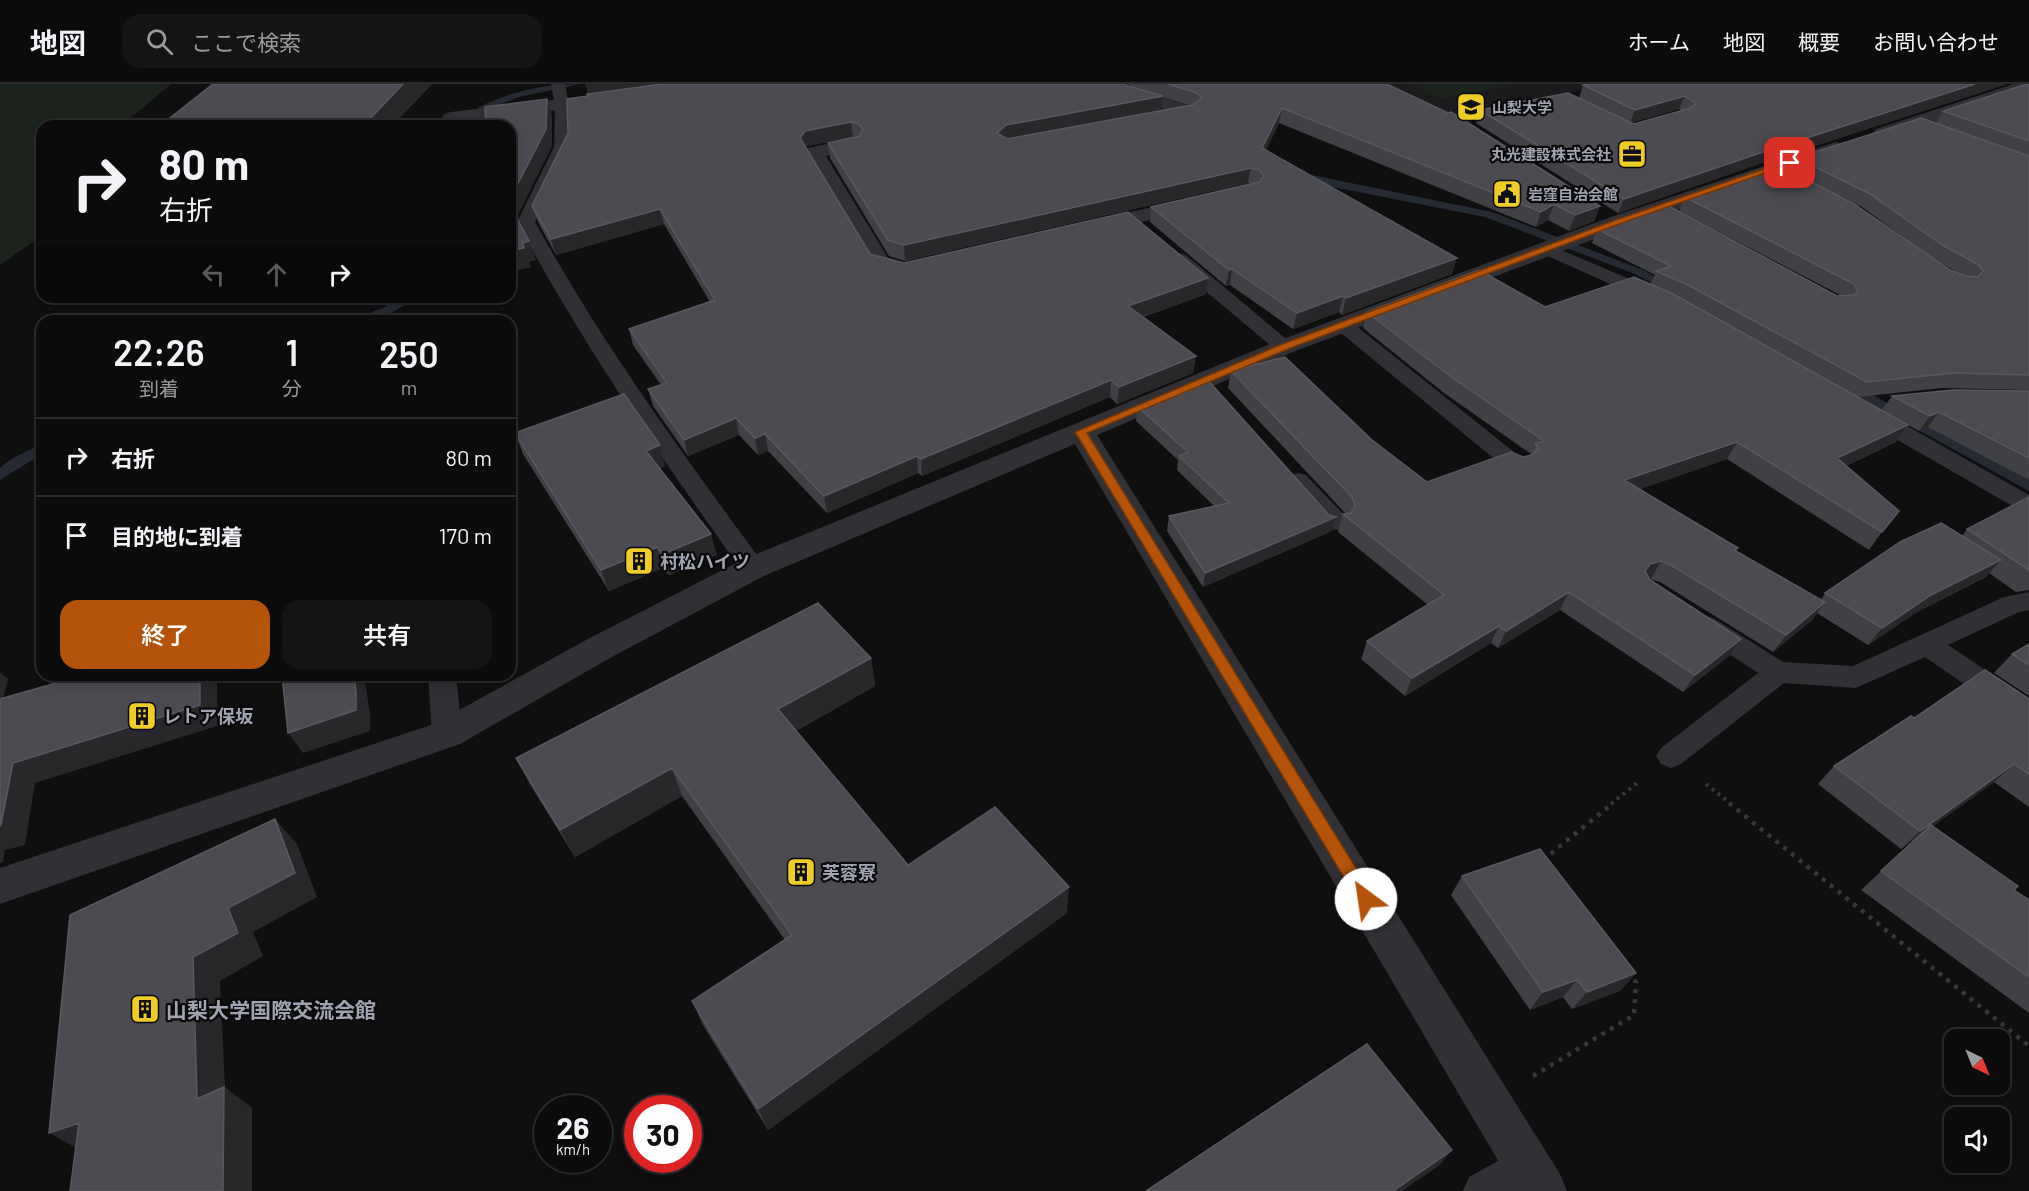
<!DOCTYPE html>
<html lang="ja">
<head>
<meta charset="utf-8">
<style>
	:root { --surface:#0b0b0c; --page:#141415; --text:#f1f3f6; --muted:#9a9b9d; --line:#2b2b2d; --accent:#b45309 }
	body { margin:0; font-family:Barlow,"Noto Sans JP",sans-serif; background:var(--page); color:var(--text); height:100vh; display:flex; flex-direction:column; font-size:22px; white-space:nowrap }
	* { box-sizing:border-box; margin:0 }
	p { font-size:20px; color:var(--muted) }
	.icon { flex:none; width:33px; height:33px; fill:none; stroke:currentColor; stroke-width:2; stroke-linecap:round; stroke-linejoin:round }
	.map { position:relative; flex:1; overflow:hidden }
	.side { position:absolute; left:36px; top:231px; width:480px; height:366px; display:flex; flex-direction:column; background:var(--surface); border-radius:18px; box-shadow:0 3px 9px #0003,0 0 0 2px var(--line) }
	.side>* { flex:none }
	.top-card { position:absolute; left:36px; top:36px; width:480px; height:183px; border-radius:18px; box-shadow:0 3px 9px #0003,0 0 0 2px var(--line); background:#0b0b0c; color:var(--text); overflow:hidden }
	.needle { width:39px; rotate:137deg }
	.buttons { position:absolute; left:1944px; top:945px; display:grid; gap:12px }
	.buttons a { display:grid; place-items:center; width:66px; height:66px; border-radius:12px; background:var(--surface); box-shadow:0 3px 9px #0003,0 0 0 2px var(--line); font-size:30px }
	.speed { position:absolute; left:534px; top:1011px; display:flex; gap:12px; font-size:30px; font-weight:700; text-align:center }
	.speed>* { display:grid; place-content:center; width:78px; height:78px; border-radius:50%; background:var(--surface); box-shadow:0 3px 9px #0003,0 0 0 2px var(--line); line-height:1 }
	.speed small { font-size:15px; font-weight:400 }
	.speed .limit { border:9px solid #d22; background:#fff; color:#111 }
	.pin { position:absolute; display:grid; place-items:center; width:51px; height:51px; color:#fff; margin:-26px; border-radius:12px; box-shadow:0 3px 9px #0006 }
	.me { position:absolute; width:66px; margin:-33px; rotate:329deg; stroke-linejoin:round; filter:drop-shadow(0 0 4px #0008) }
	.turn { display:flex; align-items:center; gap:21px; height:126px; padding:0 24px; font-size:27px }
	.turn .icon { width:78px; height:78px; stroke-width:2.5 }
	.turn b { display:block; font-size:42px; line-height:51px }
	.lanes { display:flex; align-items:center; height:57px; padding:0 24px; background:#0003; justify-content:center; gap:30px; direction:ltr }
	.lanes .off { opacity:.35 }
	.eta { display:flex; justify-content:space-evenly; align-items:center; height:102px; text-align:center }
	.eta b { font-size:36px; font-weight:600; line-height:42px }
	.primary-button { display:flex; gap:12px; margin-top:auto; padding:12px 24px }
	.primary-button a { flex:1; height:69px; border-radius:18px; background:var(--accent); color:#fff; font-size:24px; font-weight:600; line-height:69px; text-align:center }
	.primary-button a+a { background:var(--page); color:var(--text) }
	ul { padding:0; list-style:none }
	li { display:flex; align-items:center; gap:18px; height:78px; padding:0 24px; border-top:2px solid var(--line) }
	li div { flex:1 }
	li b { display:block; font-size:22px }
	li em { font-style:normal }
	header { display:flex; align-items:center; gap:36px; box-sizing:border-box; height:84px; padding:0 30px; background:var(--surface); border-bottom:2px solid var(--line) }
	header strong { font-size:28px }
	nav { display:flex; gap:33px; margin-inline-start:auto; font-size:21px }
	.search { width:420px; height:54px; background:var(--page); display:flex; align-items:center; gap:15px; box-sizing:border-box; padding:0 21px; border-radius:18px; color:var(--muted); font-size:22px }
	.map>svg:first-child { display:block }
	.built { fill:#1b1b1d }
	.green { fill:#1c231d }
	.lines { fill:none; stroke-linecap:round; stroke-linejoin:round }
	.stream { fill:#262b33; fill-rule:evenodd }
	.path-far1 { stroke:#36373c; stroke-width:4; stroke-dasharray:3 4.5; stroke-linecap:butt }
	.path { stroke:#36373c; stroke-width:4.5; stroke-dasharray:4 6; stroke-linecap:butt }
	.lane { fill:#303035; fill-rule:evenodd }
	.street { fill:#303035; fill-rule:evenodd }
	.wall { fill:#404045; fill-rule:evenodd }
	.shaded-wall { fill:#28282b }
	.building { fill:#4b4b51; stroke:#585960; stroke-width:1.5 }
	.route { fill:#b45309; stroke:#753606; stroke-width:1.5 }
	.labels { text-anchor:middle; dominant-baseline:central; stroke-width:4.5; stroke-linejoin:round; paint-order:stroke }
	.far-poi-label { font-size:15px; font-weight:bold; fill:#a0a3b1; stroke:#0a0a0b; text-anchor:start }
	.poi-label { font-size:18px; font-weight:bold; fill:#a0a3b1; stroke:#0a0a0b; text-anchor:start }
	.near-poi-label { font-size:21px; font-weight:bold; fill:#a0a3b1; stroke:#0a0a0b; text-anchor:start }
</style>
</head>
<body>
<header>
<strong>地図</strong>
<div class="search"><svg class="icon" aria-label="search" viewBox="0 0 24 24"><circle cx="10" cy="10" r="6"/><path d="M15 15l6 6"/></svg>ここで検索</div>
<nav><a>ホーム</a><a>地図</a><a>概要</a><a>お問い合わせ</a></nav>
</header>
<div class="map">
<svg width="2029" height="1107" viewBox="0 0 2029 1107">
	<rect width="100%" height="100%" fill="#0f0f10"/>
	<path class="built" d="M1390,0H1604L1558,12L1456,34Z"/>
	<path class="green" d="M0,0H171L121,42H42V152L0,181Z
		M1412,0H1513L1441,15Z"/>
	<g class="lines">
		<path class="stream" d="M580,0L519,13L486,26L482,42H472L479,23C511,7 545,0 580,0Z
			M1133,0H1143L1163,12L1205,23L1200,26L1157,16Z
			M1302,89L1492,128L1643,186L1677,205L1675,207H1667L1635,190L1485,133L1308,98L1297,92Z
			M399,213H413C396,231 373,237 349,237L383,224Z
			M1849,298L2029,396V407L1844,305L1842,302Z
			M42,360V370L0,396V384L11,375Z"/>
		<path class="path-far1" d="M1706,700L1731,720
			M1611,720L1637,699"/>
		<path class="path" d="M1729,719L2029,962
			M1543,776L1613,719
			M1533,992L1634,931L1636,898L1629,891"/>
		<path class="lane" d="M551,0H565L569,21L570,63L535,138C601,258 681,368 762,478L766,484L762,490L753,493L744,490C663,376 583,262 517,138L554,63L555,21Z
			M1104,0H1122L1138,8L1195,25L1198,28C1191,35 1173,38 1164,35L1161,32L1164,29L1171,27L1128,14Z
			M1515,19L1523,24L1520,27L1454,41L1446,36L1454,31Z
			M1547,160L1660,208L1663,212L1660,216H1646L1541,169L1538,165L1541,161Z
			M1179,169L1186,171L1291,259L1294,263L1291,267H1277L1172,179L1170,175L1172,171Z
			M1343,235L1350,237L1524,376L1528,381L1524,386L1516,388L1508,386L1336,245L1333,241L1336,237Z
			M1871,324L1879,326L2029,411V429L2021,427L1863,336L1860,331L1863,326Z
			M1298,389L1306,391L1345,432L1348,438L1345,444L1336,446L1327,444L1290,401L1286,396L1290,391Z
			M2029,508V526L2019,528L1948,561L2029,615V641L2019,638L1925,573L1856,604L1784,599L1681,680L1671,684L1661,680L1656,672L1661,664L1758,589L1697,549L1693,542L1697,535L1706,532L1715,535L1783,578L1853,582L2004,513Z
			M428,591H456L462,650L457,658L447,662L437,658L432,650Z
			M1527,1061L1541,1066L1546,1080L1541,1094L1519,1107H1463L1469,1093Z"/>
		<path class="street" d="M2014,0H2029V7L1890,53H1876L1873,49L1876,45Z
			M613,9L619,10L622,14L619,18L451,40L444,38L442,34L444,30L451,28Z
			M853,55L860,57L863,61L860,65L826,72L888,174L905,179L916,176L924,178L927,183L924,188L905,193L872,184L804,68L807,64Z
			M1836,58L1843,60L1846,64L1843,68L1624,144L1293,268L1097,351L1560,1090L1567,1107H1516L1075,360L764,492L610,574L460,660L0,820V784L434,640L586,556L742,476L1275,258L1608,134Z
			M1194,114L1201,116L1205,120L1201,124L1092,150L1084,148L1081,143L1084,138Z"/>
	</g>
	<path class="wall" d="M432,0L392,42H182Z
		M1127,0H1387L1600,122L1594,137L1569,147L1548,136L1536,143L1279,39L1266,66L1452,190L1342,231L1339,228L1293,245L1230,201L1226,202L1150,138L1151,123L1252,100L1248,99L905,177L889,172L830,74L828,59L854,53L807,62L806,63L870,170L904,179L1208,194L1206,210L1143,233L1196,272L1193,289L1117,320L1110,313L922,392L918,389L827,429L768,367L758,371L739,351L688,372L653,322L648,305L661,301L633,261L629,245L710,218L664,140L556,171L538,138L532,122L588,12L1128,2L1135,4ZM1163,13L1190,21L1162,26Z
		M1589,0H2007L1762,79L1618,129L1476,39L1480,26L1579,14L1583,1ZM1679,25L1682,27L1634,40L1630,39Z
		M2029,0V306L1942,304L1857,313L1882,326L1892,312L2029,307V396L1928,343L1919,347L1908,341L1896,358L1846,382L1882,448L1869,466L1727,375L1640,405L1738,464L1736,467L1821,516L1825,509L1962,452L1967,445L2029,413V506L2016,508L1989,489L1986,493L1917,528L1868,561L1817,529L1812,536L1773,568L1660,498L1649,495L1741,555L1729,572L1683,608L1560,526L1498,564L1491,559L1405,612L1361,575L1367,557L1428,521L1338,448L1343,430H1346L1228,304L1231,287L1372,356L1427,398L1530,371L1531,370L1444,309L1363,244L1367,228L1545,223L1650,200L1655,191L1592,159L1597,145L1837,212L1840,211L1679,127L1685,113L1790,87L1797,74L1936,39L1943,27ZM1797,91L1862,123L1935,176L1962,191L1950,186Z
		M1137,322L1332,447L1203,503L1167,447L1169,432L1214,422L1177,386L1178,376L1136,337Z
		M515,349L665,382L660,384L717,471L669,491L663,484L609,507L523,370Z
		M2029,560V612L1994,589L2012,570Z
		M871,574L875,602L796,647L908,781L1067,829L768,1046L703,941L692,917L785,856L682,712L575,773L531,702L516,674Z
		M2029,615V723L1994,698L1933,742L2014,806L2029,816V929L1861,806L1918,753L1901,765L1818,700L1834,682L1914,634Z
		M1462,792L1636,889L1620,907L1572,925L1563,913L1530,926L1451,811Z"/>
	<path class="shaded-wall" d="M403,0H432L392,42H368L367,38Z
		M585,0H658L588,9Z
		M1975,0H2007L1762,79L1618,129L1624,115L1769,66Z
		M1163,12L1162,26L997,64V49L1006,41Z
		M1685,12L1679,25L1630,39L1635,26Z
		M547,15L552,32V62L515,137L510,123V115Z
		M1282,24L1279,39L1260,79L1262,64Z
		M330,37L332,42H324Z
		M851,38L853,53L807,62L802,69L800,54L805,47Z
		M1251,84L1248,99L905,177L904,161Z
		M1554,120L1548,136L1536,143L1541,128Z
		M1600,122L1594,137L1569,147L1575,131Z
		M660,125L664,140L556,171L551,155Z
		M529,157L536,176L529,178L531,183L510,188V167L523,159Z
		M1457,174L1452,190L1342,231L1346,214Z
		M1232,185L1230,201L1226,202L1229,186Z
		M1208,194L1206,210L1127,238L1128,222Z
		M1343,212L1339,228L1293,245L1297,229Z
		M1196,272L1193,289L1117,320L1119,303Z
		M1111,296L1110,313L922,392L921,375Z
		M1939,328L1928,343L1919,347L1930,332Z
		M736,334L739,351L688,372L684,356Z
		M1908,341L1896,358L1825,392L1837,374Z
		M765,350L768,367L758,371L755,354Z
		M1737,358L1727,375L1615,414L1624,396Z
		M660,361L665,382L653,387L646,367Z
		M917,372L918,389L827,429L824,412Z
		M1336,433L1332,447L1203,503L1205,489Z
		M711,450L717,471L669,491L663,470Z
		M657,463L663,484L609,507L601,486Z
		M2001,476L1986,493L1917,528L1868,561L1882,544L1931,511Z
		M1661,477L1651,495L1640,498L1645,487L1650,480Z
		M1569,508L1560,526L1498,564L1506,547Z
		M1825,518L1812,536L1773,568L1786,551Z
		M1499,542L1491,559L1405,612L1412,594Z
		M1741,555L1729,572L1683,608L1695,591Z
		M871,574L875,602L785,653L778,625Z
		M0,588L8,595L0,627Z
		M200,591H217V642L35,699L25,761L5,766L3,778L0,779V742L13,679Z
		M354,591H364L370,630V647L303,669L288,649Z
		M2014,680L1994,698L1901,765L1920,747Z
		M672,684L682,712L575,773L560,746Z
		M275,735L297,760L317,813L253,848L263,872L220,897L225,1003L252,1024V1107H223L197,1015L193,873L228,824Z
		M1069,803L1067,829L768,1046L758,1025Z
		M1636,889L1620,907L1572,925L1587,908Z
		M1577,896L1563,913L1530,926L1543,908Z
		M79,1039L84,1068L49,1049Z
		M1452,1066L1440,1081L1402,1107H1393Z"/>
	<path class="building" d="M213,0H403L367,38L330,37L324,42L161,41Z
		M662,0H1125L1128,2L1163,12L1006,41L997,49L1007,55L1192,21L1202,14L1197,9L1168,0H1387L1448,29L1451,28L1600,122L1575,131L1554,120L1541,128L1282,24L1262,64L1457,174L1346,214L1343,212L1297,229L1232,185L1229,186L1151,123L1259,98L1264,92L1259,86L1251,84L904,161L888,156L828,59L860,52L863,45L859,40L851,38L805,47L800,54L870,170L904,179L1128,128L1208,194L1128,222L1196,272L1119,303L1111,296L921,375L917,372L824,412L765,350L755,354L736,334L684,356L648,305L667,299L629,245L715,216L660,125L551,155L532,122L568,49L567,15L588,12L587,10Z
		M1589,0H1975L1769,66L1624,115L1480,26L1568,9L1634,40L1691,24L1696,19L1685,12L1635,26L1583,1Z
		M2027,0H2029V57L1943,27Z
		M547,15L546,45L510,115V42H486L485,23Z
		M1921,34L2029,72V291L1953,289L1867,298L1688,201L1656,187L1671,182L1597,145L1665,120L1837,212L1855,211L1858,206L1854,200L1685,113L1777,80L1854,120L1950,186L1965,192L1978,193L1983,187L1979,181L1944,162L1870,110L1797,74Z
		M510,121L529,157L523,159L524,164L510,167Z
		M1479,186L1545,223L1634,193L1673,210L1908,341L1837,374L1899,427L1882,448L1737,358L1624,396L1738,464L1734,466L1825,518L1786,551L1671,481L1661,477L1650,480L1645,487L1650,496L1741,555L1695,591L1569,508L1506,547L1499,542L1412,594L1367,557L1444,511L1343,430L1351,429L1355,421L1352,413L1231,287L1285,273L1372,356L1427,398L1511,368L1523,373L1532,371L1538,364L1535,360L1544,357L1450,292L1367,228Z
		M1206,294L1329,431L1336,433L1205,489L1169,432L1229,419L1179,372L1188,368L1137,322Z
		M1953,306L2029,307V374L1939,328L1930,332L1892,312Z
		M624,310L660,361L646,367L711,450L663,470L657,463L601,486L515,349Z
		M2029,413V486L1967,445Z
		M1941,439L2001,476L1931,511L1882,544L1825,509L1900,458Z
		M818,519L871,574L778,625L908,781L995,723L1069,803L758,1025L692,917L792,851L672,684L560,746L516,674Z
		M2029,560V581L2012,570Z
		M1985,586L2029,615V690L2014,680L1920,747L1834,682L1911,632L1914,634Z
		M84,591H200V621L13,679L1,741L0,742V615Z
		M282,591H354L356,609V626L288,649Z
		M275,735L295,789L228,824L238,849L193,873L197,1015L224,1003L223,1107H70L79,1039L49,1049L70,831Z
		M1931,741L2018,802L2014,806L2029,816V893L1881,787Z
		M1540,765L1636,889L1587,908L1577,896L1543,908L1462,792Z
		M1367,960L1452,1066L1393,1107H1146Z"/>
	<path class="route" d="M1787,77L1794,79L1619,140L1288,265L1087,349L1372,810L1374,815L1372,820L1366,823L1360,820L1075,348L1280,261L1613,137Z"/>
	<defs>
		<g id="university-square" transform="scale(1.5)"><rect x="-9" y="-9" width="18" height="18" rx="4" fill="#f0cc27" stroke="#0a0a0b"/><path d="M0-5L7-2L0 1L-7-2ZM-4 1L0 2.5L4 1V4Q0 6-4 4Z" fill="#111"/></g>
		<g id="office-square" transform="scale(1.5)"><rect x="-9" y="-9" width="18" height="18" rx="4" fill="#f0cc27" stroke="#0a0a0b"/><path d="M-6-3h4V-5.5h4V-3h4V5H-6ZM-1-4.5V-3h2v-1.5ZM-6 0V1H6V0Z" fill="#111"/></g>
		<g id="civic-square" transform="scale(1.5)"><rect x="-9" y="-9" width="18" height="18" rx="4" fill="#f0cc27" stroke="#0a0a0b"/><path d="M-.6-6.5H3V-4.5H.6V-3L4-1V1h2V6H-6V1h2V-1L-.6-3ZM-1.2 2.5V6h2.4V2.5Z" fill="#111"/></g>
		<g id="building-square" transform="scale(1.5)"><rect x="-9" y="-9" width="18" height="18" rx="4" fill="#f0cc27" stroke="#0a0a0b"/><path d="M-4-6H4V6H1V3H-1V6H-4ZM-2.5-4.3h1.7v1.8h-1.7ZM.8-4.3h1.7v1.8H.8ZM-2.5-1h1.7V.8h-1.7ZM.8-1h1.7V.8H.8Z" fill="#111"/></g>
	</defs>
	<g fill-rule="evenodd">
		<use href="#university-square" x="1471" y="23"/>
		<use href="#office-square" x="1632" y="70"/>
		<use href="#civic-square" x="1507" y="110"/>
		<use href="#building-square" x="639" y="477"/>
		<use href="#building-square" x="142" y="632"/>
		<use href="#building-square" x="801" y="788"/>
		<use href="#building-square" x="145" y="925"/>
	</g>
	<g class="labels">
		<g class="far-poi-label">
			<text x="1492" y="23">山梨大学</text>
			<text x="1611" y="70" text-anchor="end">丸光建設株式会社</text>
			<text x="1528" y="110">岩窪自治会館</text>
		</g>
		<g class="poi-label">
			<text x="660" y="477">村松ハイツ</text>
			<text x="163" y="632">レトア保坂</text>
			<text x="822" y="788">芙蓉寮</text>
		</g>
		<g class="near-poi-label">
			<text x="166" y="925">山梨大学国際交流会館</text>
		</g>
	</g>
</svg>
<div class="buttons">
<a><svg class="needle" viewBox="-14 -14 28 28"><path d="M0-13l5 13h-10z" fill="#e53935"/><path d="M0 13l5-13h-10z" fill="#9a9b9d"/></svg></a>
<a><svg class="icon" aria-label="sound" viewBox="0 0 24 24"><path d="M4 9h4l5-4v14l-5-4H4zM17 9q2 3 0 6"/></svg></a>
</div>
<div class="speed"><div>26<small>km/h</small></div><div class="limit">30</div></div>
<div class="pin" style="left:1790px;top:79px;background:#d93025"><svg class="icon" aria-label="arrive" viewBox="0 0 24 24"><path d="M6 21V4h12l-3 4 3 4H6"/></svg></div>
<svg class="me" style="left:1366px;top:815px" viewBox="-20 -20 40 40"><circle r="19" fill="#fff"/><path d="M0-13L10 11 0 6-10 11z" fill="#b45309"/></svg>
<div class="top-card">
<div class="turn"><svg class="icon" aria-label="right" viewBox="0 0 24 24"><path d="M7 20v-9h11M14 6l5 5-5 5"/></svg><div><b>80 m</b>右折</div></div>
<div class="lanes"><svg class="icon off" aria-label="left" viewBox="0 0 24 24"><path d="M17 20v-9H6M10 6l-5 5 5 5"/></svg><svg class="icon off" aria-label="ahead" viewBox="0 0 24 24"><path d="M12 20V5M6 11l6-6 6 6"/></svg><svg class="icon" aria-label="right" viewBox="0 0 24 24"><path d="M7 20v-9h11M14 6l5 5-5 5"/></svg></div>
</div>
<section class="side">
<div class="eta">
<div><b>22:26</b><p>到着</p></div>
<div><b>1</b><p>分</p></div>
<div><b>250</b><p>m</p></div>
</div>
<ul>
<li><svg class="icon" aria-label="right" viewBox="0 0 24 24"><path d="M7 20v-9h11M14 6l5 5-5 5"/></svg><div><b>右折</b></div><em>80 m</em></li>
<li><svg class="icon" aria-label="arrive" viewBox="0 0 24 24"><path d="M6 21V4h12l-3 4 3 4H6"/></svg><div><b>目的地に到着</b></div><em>170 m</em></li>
</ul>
<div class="primary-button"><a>終了</a><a>共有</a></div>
</section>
</div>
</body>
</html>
